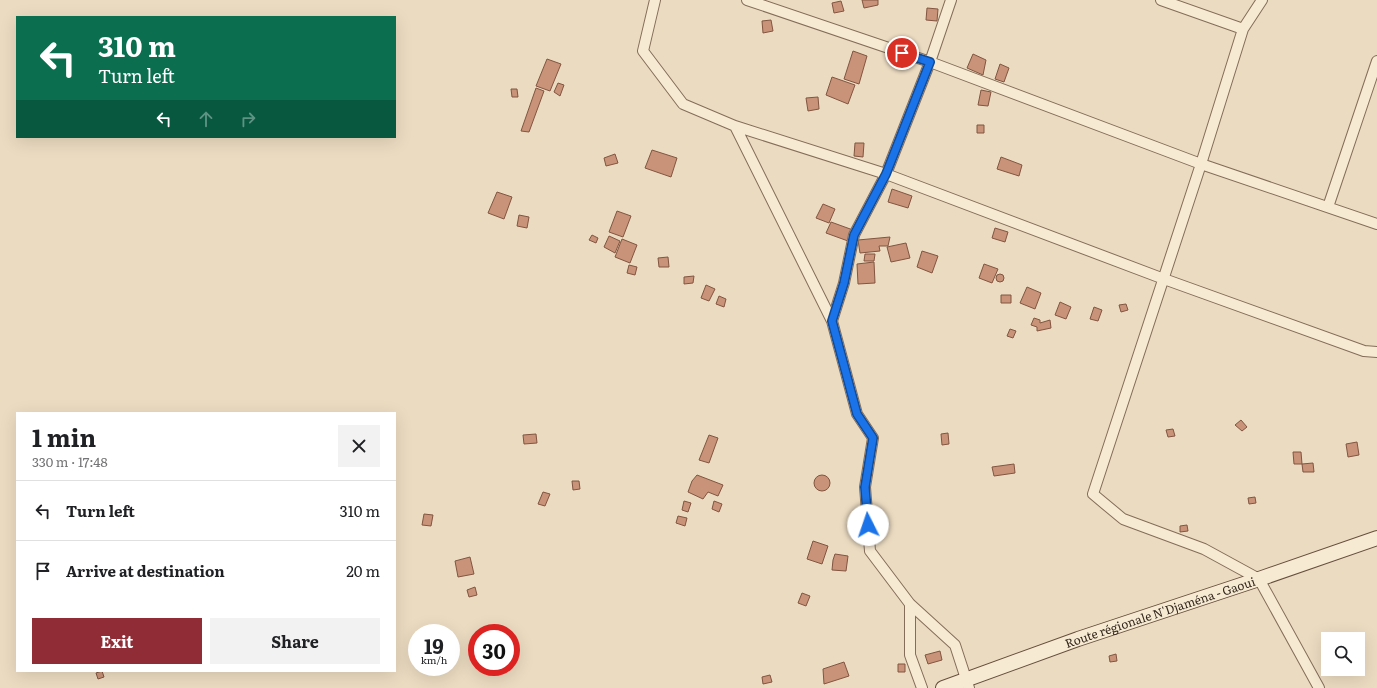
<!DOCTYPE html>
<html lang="en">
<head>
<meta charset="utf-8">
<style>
	:root { --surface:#fff; --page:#f2f2f2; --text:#202124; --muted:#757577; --line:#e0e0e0; --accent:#902c35 }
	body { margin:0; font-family:Literata,serif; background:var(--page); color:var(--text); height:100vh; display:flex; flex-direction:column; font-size:15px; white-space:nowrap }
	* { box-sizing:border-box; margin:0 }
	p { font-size:13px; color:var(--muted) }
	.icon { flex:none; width:22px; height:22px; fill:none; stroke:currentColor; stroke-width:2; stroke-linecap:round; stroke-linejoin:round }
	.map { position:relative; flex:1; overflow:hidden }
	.details { position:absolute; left:16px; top:412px; width:380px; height:260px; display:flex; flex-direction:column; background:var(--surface); border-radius:0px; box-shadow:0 4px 16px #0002 }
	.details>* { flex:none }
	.guide { position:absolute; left:16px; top:16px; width:380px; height:122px; border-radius:0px; box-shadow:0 4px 16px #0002; background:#0b6e4f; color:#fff; overflow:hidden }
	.fabs { position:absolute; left:1321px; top:632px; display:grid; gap:8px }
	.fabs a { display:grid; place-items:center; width:44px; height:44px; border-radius:0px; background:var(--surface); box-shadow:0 4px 16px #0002; font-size:20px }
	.speed { position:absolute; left:408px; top:624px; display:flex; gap:8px; font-size:20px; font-weight:700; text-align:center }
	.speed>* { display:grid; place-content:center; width:52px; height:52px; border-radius:50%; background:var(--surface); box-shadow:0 4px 16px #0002; line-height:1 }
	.speed small { font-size:10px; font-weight:400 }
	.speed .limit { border:6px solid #d22; background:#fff; color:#111 }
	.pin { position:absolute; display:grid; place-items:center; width:34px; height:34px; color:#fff; margin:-17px; border:2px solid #fff; border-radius:50%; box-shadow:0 1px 4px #0007 }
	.me { position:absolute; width:44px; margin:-22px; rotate:356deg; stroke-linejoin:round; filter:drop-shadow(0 0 3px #0008) }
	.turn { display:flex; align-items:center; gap:14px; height:84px; padding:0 16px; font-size:18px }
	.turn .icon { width:52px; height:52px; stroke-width:2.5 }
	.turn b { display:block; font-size:28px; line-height:34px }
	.lanes { display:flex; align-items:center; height:38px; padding:0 16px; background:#0003; justify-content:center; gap:20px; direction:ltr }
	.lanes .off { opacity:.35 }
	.round { display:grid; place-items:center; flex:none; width:42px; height:42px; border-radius:0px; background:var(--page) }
	.summary { display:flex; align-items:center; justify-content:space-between; height:68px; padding:0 16px }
	h1 { font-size:24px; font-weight:700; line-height:30px }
	.button { display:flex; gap:8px; margin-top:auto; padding:8px 16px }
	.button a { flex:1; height:46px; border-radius:0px; background:var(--accent); color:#fff; font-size:16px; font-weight:700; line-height:46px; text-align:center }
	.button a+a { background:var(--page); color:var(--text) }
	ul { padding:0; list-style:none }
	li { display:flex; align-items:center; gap:12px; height:60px; padding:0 16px; border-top:1px solid var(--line) }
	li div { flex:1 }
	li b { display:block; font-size:15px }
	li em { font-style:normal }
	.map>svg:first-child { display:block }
	.building { fill:#c89378; stroke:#825540 }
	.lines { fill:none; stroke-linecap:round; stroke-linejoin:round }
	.street-casing { stroke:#846d59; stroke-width:12 }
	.secondary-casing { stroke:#664e3d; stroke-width:16 }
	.street { stroke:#f7ead3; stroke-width:10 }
	.secondary { stroke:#f7ead3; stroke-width:14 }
	.route-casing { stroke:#114b97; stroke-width:10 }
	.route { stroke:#1a73e8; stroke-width:7 }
	.labels { text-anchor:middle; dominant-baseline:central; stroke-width:4; stroke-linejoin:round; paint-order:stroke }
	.street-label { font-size:12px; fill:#34271d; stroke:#f3e6d0 }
</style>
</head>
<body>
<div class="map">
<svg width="1377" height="688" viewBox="0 0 1377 688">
	<rect width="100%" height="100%" fill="#ebdbc1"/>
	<path class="building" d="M862,0H878V5L864,8Z
		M841,1L844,11L834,13L832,3Z
		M927,8L938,9L937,21L926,20Z
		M771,20L773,31L763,33L762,21Z
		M853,51L867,56L859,84L844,79Z
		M973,54L986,60L983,75L967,68Z
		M547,59L561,64L550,91L536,86Z
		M1000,64L1009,68L1004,82L995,79Z
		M832,77L855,85L848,104L826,95Z
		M558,83L564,85L560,96L554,92Z
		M536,88L544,91L529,132L521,131Z
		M511,89H517L518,97H512Z
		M981,90L991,92L988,106L978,105Z
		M818,97L819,109L808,111L806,98Z
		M977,125H984V133H977Z
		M855,143H864L863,157L854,156Z
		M652,150L677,158L671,177L645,168Z
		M615,154L618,163L606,166L604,158Z
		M1001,157L1022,165L1019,176L997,169Z
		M892,189L912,196L908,208L888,202Z
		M497,192L512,197L504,219L488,213Z
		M823,204L835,209L829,223L816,218Z
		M617,211L631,216L623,237L609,232Z
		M519,215L529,217L527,228L517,226Z
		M831,222L853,230L848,241L826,233Z
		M995,228L1008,232L1005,242L992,238Z
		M592,235L598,238L596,243L589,240Z
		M609,236L620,241L615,253L604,247Z
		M890,237L888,246H879L880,251L860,253L858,240Z
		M622,239L637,245L630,263L615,257Z
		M906,243L910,258L891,262L887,247Z
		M922,251L938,256L932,273L917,267Z
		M865,254H875L874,261H864Z
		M668,257L669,267H659L658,258Z
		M874,262L875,283L858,284L857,264Z
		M984,264L998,269L992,283L979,278Z
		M629,265L637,267L635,275L627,273Z
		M996 278a4 4 0 1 1 8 0a4 4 0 1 1-8 0Z
		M694,276L693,283L684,284V277Z
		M706,285L715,289L709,301L701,298Z
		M1027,287L1041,293L1035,309L1020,303Z
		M1001,295H1011V303H1001Z
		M719,296L726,299L724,307L716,304Z
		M1060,302L1071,307L1066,319L1055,315Z
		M1126,304L1128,310L1121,312L1119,305Z
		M1094,307L1102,310L1098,321L1090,319Z
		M1034,318L1040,320V323L1050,320L1051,328L1037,331V327L1031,325Z
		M1010,329L1016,331L1013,338L1007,336Z
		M1241,420L1247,427L1242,431L1235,425Z
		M1173,429L1175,436L1168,437L1166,430Z
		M948,433L949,444L942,445L941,434Z
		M536,434L537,443L524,444L523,435Z
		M709,435L718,438L709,463L699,460Z
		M1357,442L1359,455L1348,457L1346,444Z
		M1293,452H1301L1302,464H1294Z
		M1313,463L1314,472H1303L1302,464Z
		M1014,464L1015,473L994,476L992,467Z
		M697,475L723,485L718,496L708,492L703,499L688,492L692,481Z
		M814 483a8 8 0 1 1 16 0a8 8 0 1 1-16 0Z
		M572,481H579L580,489L573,490Z
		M543,492L550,494L545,506L538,504Z
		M1255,497L1256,503L1249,504L1248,498Z
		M684,501L691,503L688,512L682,510Z
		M714,501L722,504L719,512L712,509Z
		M424,514L433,515L431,526L422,525Z
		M678,516L687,518L685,526L676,523Z
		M1187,525L1188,531L1180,532V526Z
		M813,541L828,546L822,564L807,559Z
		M835,554L848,556L846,571L832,570L833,560Z
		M470,557L474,574L458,577L455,561Z
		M475,587L477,595L469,597L467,590Z
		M802,593L810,596L806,606L798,603Z
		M940,651L942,660L928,664L925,655Z
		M1116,654L1117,661L1110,662L1109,656Z
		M844,662L849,676L824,684L823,669Z
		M898,664H905V672H898Z
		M102,671L104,677L98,679L96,673Z
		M770,675L772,682L763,684L762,677Z"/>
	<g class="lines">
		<g class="street-casing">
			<path id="street" d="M655,0L643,51L683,104L735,126L832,321
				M747,0L930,62L1201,164L1377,224
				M951,0L930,62L886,174L854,235L844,283L832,321L857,414L873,438L865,487L870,551L910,604L955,645L969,688
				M1161,0L1243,29
				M1262,0L1243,29L1201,164L1093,494L1123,519L1204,549L1259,579L1319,688
				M735,126L886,174L1164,279L1364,351L1377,352
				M1328,207L1377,61
				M910,604V655L922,688"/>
		</g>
		<g class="secondary-casing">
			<g id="secondary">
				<path id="s1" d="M943,688L1078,639L1259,579L1377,538"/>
			</g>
		</g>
		<use href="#street" class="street"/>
		<use href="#secondary" class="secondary"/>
	</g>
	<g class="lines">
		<g class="route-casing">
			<path id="route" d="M868,525L865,487L873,438L857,414L832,321L844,283L854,235L886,174L930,62L902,53"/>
		</g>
		<use href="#route" class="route"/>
	</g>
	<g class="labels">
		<g class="street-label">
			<text stroke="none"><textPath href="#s1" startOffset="230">Route régionale N'Djaména - Gaoui</textPath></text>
		</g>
	</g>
</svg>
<div class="fabs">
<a><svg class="icon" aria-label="search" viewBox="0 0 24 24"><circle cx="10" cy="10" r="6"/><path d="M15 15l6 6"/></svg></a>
</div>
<div class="speed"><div>19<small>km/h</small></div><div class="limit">30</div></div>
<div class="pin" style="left:902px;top:53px;background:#d93025"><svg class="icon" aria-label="arrive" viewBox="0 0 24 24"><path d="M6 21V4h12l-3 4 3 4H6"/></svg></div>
<svg class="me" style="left:868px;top:525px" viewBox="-20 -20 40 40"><circle r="19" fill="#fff"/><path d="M0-13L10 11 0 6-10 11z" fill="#1a73e8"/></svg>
<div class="guide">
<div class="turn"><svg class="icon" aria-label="left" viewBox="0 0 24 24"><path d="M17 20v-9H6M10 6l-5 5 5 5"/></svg><div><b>310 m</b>Turn left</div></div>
<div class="lanes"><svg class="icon" aria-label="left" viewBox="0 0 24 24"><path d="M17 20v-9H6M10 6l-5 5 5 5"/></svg><svg class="icon off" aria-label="ahead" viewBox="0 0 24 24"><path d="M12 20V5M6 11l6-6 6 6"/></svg><svg class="icon off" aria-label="right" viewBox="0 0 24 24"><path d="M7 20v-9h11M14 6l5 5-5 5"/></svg></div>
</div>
<section class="details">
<div class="summary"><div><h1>1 min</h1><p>330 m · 17:48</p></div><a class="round"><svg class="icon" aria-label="close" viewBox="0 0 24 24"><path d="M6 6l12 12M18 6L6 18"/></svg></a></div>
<ul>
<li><svg class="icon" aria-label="left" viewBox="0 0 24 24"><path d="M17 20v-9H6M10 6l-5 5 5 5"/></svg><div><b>Turn left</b></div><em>310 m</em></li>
<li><svg class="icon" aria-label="arrive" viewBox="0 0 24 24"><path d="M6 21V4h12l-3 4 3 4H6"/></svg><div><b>Arrive at destination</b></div><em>20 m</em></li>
</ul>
<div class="button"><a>Exit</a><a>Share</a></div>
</section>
</div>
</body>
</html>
